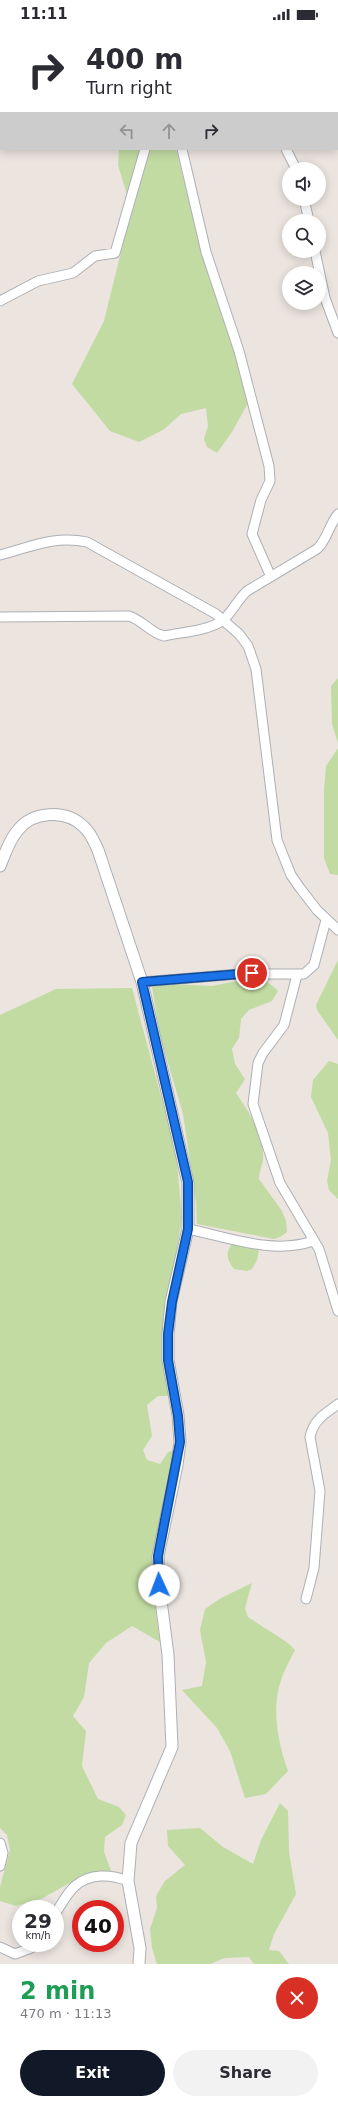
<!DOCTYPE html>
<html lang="en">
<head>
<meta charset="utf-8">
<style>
	:root { --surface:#fff; --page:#f2f2f3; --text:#2b2b33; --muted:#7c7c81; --accent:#111827 }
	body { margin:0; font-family:"DejaVu Sans",sans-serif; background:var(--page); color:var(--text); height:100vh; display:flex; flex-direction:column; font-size:15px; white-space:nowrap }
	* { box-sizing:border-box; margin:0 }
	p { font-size:13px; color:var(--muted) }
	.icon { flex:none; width:22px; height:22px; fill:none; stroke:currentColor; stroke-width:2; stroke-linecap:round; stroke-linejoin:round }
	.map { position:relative; height:1936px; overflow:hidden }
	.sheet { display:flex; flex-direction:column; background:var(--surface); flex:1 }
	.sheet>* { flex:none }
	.guide { position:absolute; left:0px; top:0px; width:338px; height:122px; box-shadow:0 2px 10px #0003; background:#fff; color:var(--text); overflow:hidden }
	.buttons { position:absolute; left:282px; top:134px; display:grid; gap:8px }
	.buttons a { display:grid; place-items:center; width:44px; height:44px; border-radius:50%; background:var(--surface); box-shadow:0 2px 10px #0003; font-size:20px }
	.speed { position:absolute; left:12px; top:1872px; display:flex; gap:8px; font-size:20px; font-weight:700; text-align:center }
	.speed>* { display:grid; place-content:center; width:52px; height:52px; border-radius:50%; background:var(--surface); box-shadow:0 2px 10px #0003; line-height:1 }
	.speed small { font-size:10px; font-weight:400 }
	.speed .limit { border:6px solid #d22; background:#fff; color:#111 }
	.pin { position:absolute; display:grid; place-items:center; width:34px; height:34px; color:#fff; margin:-17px; border:2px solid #fff; border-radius:50%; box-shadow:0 1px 4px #0007 }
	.me { position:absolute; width:44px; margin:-22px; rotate:358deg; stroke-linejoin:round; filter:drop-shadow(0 0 3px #0008) }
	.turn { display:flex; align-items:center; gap:14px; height:84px; padding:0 20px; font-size:18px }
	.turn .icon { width:52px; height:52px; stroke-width:2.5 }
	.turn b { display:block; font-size:28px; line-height:34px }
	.lanes { display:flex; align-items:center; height:38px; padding:0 20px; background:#0003; justify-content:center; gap:20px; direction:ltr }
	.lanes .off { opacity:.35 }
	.round { display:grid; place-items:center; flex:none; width:42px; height:42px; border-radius:21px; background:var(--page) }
	.head { display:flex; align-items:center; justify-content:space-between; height:68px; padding:0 20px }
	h1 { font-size:24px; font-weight:700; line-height:30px; color:#1e9e55 }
	.cta { display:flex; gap:8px; margin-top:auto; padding:8px 20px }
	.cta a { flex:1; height:46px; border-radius:24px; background:var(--accent); color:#fff; font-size:16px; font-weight:700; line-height:46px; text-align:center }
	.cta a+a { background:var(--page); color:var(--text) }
	.status { display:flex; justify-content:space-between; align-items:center; height:28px; padding:0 20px; background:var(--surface); direction:ltr }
	.status svg { height:11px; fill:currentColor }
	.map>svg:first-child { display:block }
	.green { fill:#c2dba2 }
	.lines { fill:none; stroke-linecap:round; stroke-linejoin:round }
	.minor-casing { stroke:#acb0b6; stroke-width:11 }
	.tertiary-casing { stroke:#acb0b6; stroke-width:13 }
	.minor { stroke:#fff; stroke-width:9 }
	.tertiary { stroke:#fff; stroke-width:11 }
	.route-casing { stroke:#114b97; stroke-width:10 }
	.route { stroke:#1a73e8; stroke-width:7 }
</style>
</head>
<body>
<div class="status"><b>11:11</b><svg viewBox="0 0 49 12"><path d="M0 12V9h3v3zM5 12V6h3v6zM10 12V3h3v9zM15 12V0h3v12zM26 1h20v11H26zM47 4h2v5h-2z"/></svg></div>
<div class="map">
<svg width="338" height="1936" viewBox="0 0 338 1936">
	<rect width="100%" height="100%" fill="#ebe4df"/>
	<path class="green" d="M3,0H150L2,1Z
		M119,121H176L200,218L231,305L248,375L232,404L217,425L207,419L204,411L208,398L206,380L181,386L163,402L139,414L110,403L72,356L104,293L126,204L127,167L118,137Z
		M338,650V715L332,696L331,658Z
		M338,720V847L330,846L324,830V762L326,738Z
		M338,932V1012L317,982L316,977Z
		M251,950C263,951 269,954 278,963L272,973L249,982L241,991L239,1010L232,1021L235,1036L245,1051L236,1065C248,1082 265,1109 263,1132C262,1138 259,1144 259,1151L282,1183L286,1193L287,1204L280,1209L274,1211L197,1196L196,1174L183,1086L160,1007L152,959L170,956L212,958Z
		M132,960L176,1124L182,1190L166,1291L171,1368H158L147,1377L152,1408L143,1422L147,1432L160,1436L168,1424L176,1422L150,1544L160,1614L132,1598L106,1615L89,1635L84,1669L73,1688L86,1703L82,1738L98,1771L119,1779L126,1787L122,1797L105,1809L104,1824L112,1845L84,1847L41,1871L16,1878L0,1873V1859L10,1822L7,1807L0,1800V987L56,961Z
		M329,1033L338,1036V1171L329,1162L327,1153L331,1132L328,1105L311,1069L313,1052Z
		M232,1215L259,1221L257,1232L252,1241L247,1243L234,1241C227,1232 225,1226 232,1215Z
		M252,1555L245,1580L248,1589L288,1615L295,1622C289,1634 282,1646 279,1659C272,1687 279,1717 288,1743L266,1766L245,1770L230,1723L217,1700L182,1662L202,1658L206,1634L200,1602L205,1581L221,1570Z
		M280,1775L288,1783L289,1824L296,1866L274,1906L269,1922L279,1923L289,1936H254L249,1929L225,1930L210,1936H157L152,1920L150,1901L157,1880L156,1868L165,1853L185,1837L168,1818L167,1802L200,1800L223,1819L253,1836L261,1812Z"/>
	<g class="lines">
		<g class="minor-casing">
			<path id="minor" d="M202,0L203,1
				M299,1L300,0
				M182,121L206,224L239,323L269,438L270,453L261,472L252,506L271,549
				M286,121L296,141
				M304,171L309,193
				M315,223L325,270L338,305
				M0,273L38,253L73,245L95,228L115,225L145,121
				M0,527C30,519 55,507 87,514L216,586L239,606L248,618L256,641L277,812L291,847L300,860L317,882L338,902
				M0,589L129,588C142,592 151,605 164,608C182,604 207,603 222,593C231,586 238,571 247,563L317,521C327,512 329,497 338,486
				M297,947L284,997L263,1025L258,1035L253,1076L280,1155L319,1221L338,1283
				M142,954L239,946H304L314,937L326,892
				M188,1201C228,1209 273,1227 313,1213
				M306,1571L314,1540L320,1463L310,1409C314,1391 325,1386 338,1376
				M0,1815L3,1825L0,1838
				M55,1886C61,1877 67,1865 75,1858C90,1845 111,1846 128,1853
				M0,1919L15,1926L31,1920L36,1915"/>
		</g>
		<g class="tertiary-casing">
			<path id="tertiary" d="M0,838C5,826 9,812 18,802C33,783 66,781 84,799C91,805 94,814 98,822L142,954L188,1155V1201L171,1274L168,1306V1332L178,1387L180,1414L177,1437L158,1528L159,1557L168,1627L172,1719L131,1815L128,1853L140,1920L139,1936"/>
		</g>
		<use href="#minor" class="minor"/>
		<use href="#tertiary" class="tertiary"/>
	</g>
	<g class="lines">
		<g class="route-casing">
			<path id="route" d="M159,1557L158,1528L180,1414L178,1388L168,1332V1306L172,1274L188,1201V1154L142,954L252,945"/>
		</g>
		<use href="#route" class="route"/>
	</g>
</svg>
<div class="buttons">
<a><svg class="icon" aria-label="sound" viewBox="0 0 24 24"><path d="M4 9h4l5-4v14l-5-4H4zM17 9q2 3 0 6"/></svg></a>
<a><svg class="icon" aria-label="search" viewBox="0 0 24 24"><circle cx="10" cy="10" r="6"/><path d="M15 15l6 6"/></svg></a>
<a><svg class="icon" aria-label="layers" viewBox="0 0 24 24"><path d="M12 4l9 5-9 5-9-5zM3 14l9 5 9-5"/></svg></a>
</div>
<div class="speed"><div>29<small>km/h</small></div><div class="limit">40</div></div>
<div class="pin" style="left:252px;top:945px;background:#d93025"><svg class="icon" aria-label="arrive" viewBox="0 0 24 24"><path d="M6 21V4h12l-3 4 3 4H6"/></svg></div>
<svg class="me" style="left:159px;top:1557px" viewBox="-20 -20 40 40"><circle r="19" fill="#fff"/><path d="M0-13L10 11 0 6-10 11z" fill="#1a73e8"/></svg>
<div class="guide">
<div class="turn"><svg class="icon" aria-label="right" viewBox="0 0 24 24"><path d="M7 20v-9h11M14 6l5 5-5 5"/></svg><div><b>400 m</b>Turn right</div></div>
<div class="lanes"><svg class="icon off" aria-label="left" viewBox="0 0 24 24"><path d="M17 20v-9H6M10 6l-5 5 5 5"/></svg><svg class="icon off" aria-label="ahead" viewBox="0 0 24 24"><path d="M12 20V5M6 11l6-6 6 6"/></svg><svg class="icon" aria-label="right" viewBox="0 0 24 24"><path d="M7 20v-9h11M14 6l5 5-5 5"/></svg></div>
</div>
</div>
<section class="sheet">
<div class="head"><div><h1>2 min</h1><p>470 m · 11:13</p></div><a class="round" style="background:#d93025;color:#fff"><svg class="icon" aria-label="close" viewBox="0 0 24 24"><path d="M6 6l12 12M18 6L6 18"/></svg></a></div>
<div class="cta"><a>Exit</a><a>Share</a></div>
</section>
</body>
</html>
